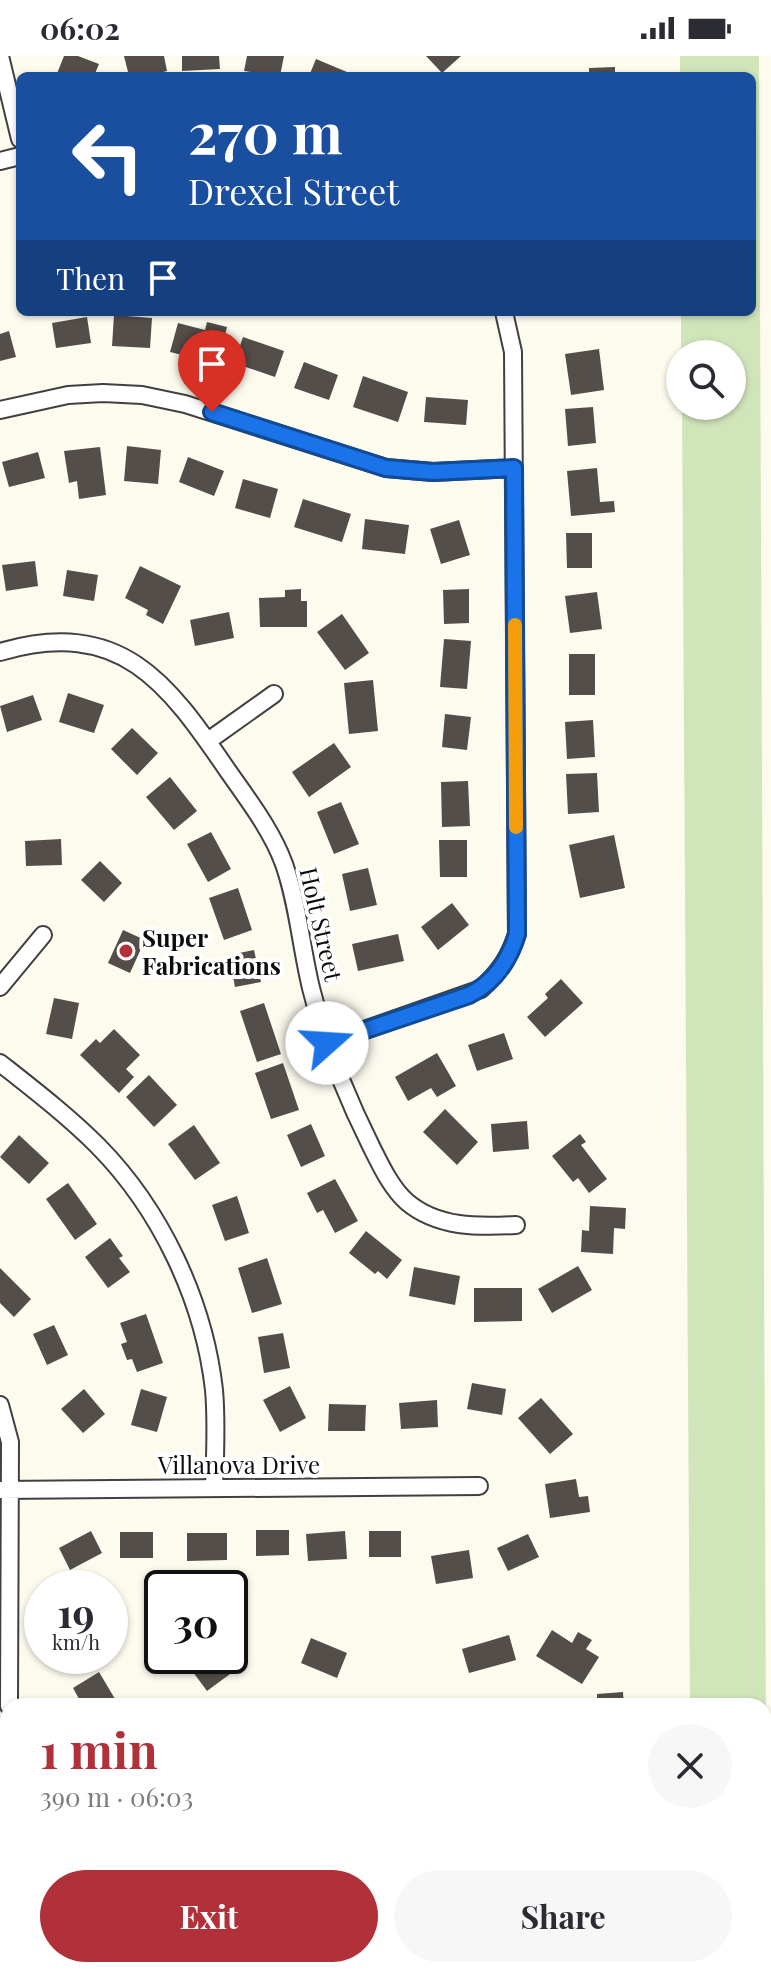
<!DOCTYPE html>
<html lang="en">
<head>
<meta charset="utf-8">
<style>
	:root { --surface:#fff; --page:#f7f7f7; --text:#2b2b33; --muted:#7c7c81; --accent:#b0313a }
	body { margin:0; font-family:"Playfair Display",serif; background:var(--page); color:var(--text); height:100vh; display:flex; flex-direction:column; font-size:30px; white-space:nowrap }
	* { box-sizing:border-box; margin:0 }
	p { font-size:26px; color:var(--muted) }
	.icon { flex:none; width:44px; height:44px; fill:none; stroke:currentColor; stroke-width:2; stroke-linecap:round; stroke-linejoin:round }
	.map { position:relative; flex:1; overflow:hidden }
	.drawer { position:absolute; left:0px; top:1642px; width:772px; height:280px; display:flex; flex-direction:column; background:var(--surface); border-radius:24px 24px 0 0; box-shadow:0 2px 6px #0004 }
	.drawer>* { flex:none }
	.hud { position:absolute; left:16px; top:16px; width:740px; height:244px; border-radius:12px; box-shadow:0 2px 6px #0004; background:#1a4fa0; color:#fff; overflow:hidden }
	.tools { position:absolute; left:666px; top:284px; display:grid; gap:16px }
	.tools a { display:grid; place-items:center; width:80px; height:80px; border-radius:50%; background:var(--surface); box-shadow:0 2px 6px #0004; font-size:40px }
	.speed { position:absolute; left:24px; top:1514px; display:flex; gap:16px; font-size:40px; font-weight:700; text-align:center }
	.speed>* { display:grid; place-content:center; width:104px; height:104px; border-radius:50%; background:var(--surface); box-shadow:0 2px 6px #0004; line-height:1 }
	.speed small { font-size:20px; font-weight:400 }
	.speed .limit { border:4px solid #111; border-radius:12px; background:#fff; color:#111 }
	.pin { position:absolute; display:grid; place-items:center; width:68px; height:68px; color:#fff; margin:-82px -34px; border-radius:50% 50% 50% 0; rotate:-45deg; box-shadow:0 0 8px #0007 }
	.pin .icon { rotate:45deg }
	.me { position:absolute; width:88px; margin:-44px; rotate:71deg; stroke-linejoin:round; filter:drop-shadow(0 0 6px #0008) }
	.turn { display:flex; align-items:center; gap:28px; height:168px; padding:0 40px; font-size:36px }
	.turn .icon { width:104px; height:104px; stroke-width:2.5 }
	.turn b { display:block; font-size:56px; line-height:68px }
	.then { display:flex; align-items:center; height:76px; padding:0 40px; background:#0003; gap:16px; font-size:30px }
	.round { display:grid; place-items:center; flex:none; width:84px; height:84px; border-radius:42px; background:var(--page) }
	.headline { display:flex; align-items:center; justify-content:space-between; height:136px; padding:0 40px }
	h1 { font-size:48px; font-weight:700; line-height:60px; color:var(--accent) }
	.action { display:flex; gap:16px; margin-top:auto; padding:16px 40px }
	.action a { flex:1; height:92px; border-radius:48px; background:var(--accent); color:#fff; font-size:32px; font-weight:700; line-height:92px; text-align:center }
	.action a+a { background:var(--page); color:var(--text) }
	.status { display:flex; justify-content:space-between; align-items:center; height:56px; padding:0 40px; background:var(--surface); direction:ltr }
	.status svg { height:22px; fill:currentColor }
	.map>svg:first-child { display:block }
	.green { fill:#d1e5bb }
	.building { fill:#544e4a }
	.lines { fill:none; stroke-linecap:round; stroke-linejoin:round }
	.minor-casing { stroke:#404040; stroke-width:20 }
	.minor { stroke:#fff; stroke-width:16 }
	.route-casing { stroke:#114b97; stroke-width:20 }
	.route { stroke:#1a73e8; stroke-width:14 }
	.slow { stroke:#f59e0b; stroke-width:14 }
	.poi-dot { fill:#b0313a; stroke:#fff; stroke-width:3 }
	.labels { text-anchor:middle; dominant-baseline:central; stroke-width:8; stroke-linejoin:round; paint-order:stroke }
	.street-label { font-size:24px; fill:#0d0d0d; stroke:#fff }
	.poi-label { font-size:24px; font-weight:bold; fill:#0d0d0d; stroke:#fff; text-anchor:start }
</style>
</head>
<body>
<div class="status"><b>06:02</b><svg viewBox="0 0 49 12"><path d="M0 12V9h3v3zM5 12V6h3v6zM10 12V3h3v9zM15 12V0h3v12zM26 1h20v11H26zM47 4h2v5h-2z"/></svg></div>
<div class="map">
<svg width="771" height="1922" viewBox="0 0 771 1922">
	<rect width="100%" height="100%" fill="#fdfaee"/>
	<path class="green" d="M680,0H759L767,1922H692V1914H764V1650H690L682,350H732V298H681V256H752V20H680Z"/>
	<path class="building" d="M64,0H78L99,8L94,20H56Z
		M124,0H164L167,15L148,20H129Z
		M182,0H219L220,13L182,15Z
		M247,0H284L280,20L244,15Z
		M426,0H461L442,17Z
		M316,3L347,16L345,20H309Z
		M615,11V20H589V12Z
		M114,259L152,262L150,292L112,290Z
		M87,261L91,287L56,292L52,267Z
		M207,266L227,271L218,308L170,296L178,267L205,274Z
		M9,275L16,301L0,305V278Z
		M243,281L284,295L275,321L234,307Z
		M599,293L604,334L571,339L565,298Z
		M304,306L338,319L329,344L294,332Z
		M363,320L408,336L398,366L353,351Z
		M426,341L468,344L466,369L424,366Z
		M593,351L596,387L568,390L565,353Z
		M127,390L161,394L158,428L124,425Z
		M100,391L106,439L79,443L77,425L69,427L64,395Z
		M38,396L45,422L9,431L2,406Z
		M188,401L224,415L214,440L179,426Z
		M597,412L600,446L614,445L615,456L571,460L567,415Z
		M243,423L278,433L270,462L235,452Z
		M303,443L351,458L342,486L294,471Z
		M365,463L409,469L405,498L362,493Z
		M459,464L470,499L441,508L430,473Z
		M566,477H592V512H567Z
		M35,505L38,530L6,535L2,509Z
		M140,510L181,530L163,568L146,559L148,554L125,542Z
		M67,514L98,519L94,545L63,540Z
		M301,533V545H307V571H260L259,542L285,541V534Z
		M469,533V567L444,568L443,534Z
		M597,536L602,573L570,577L565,540Z
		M229,556L234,582L195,590L190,564Z
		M342,558L369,597L345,614L317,576Z
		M444,583L471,585L467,633L440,631Z
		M569,598H595V639H569Z
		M373,624L378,675L349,678L344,627Z
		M68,637L104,649L94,677L59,666Z
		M33,639L42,664L7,676L0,650Z
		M445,658L471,661L467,694L442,691Z
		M593,664L595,701L567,703L565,666Z
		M132,672L158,697L137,719L111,693Z
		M334,687L351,711L309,741L292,716Z
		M597,717L599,756L568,758L566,718Z
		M170,721L197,755L174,774L146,741Z
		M468,725L470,770L442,771L441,726Z
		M341,746L359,788L334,798L317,756Z
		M211,776L231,813L208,826L187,788Z
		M614,779L625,832L580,842L569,789Z
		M61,783L62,809L26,810L25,785Z
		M439,784H467V821H440Z
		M100,805L122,827L104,846L81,824Z
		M368,812L377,849L350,855L342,818Z
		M238,832L252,874L224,884L209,842Z
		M452,847L469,869L438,894L421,871Z
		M123,874L145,884L130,917L108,907Z
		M398,878L404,905L358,915L352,888Z
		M254,894L261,926L235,931L229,899Z
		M561,923L583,947L545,981L527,961L548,942L545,938Z
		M54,942L79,947L72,983L46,978Z
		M264,947L281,998L257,1006L240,955Z
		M114,973L140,999L126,1013L134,1021L119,1037L80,999L96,983L100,987Z
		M504,977L513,1003L477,1015L468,989Z
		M437,997L456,1030L437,1041L431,1032L408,1045L395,1021Z
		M283,1007L299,1054L271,1063L255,1017Z
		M149,1019L177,1049L154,1071L126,1041Z
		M445,1053L478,1086L457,1109L423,1076Z
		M527,1065L529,1093L493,1096L491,1068Z
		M311,1068L325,1100L301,1111L287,1079Z
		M194,1069L220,1107L195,1124L168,1088Z
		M580,1078L586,1086L581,1089L607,1123L589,1137L578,1122L573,1126L552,1100Z
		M19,1079L49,1107L29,1128L0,1101Z
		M335,1123L358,1165L335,1177L323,1154L317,1157L307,1137Z
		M68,1127L97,1168L75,1184L46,1143Z
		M237,1140L249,1177L225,1185L212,1149Z
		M590,1150L626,1152L625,1173L614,1172L613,1198L581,1196L582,1174L589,1175Z
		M366,1175L402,1204L387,1223L378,1215L375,1218L349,1197Z
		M110,1182L123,1200L119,1202L130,1216L108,1232L85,1201Z
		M267,1202L282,1248L252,1257L238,1212Z
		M578,1210L592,1234L552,1257L538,1233Z
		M414,1211L460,1220L455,1249L409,1240Z
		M0,1212L31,1243L14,1261L0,1247Z
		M474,1232H522V1265L474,1266Z
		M146,1258L163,1307L137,1316L132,1303L127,1304L121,1288L127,1286L120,1267Z
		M54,1269L68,1299L47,1309L33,1278Z
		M283,1277L290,1312L264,1317L258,1281Z
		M472,1327L506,1333L502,1359L467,1353Z
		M290,1330L306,1362L280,1376L263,1344Z
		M84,1333L105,1358L83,1377L61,1353Z
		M141,1333L167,1341L157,1376L131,1369Z
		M541,1342L573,1378L550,1398L518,1362Z
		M437,1344L438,1371L401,1373L399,1347Z
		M329,1348L366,1349L365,1375H328Z
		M576,1423L579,1441L588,1440L590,1456L550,1462L545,1428Z
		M256,1474H289V1499L256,1500Z
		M91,1475L102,1497L70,1514L59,1492Z
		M345,1475L347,1503L308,1505L306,1478Z
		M369,1475H401V1501H369Z
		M120,1476H153V1502H120Z
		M187,1477H227V1504L187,1505Z
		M528,1478L539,1501L508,1515L497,1492Z
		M469,1494L473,1522L436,1528L431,1500Z
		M552,1574L572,1587L578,1576L592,1584L586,1593L599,1601L582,1628L536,1600Z
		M509,1579L516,1604L469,1617L462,1593Z
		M311,1582L347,1597L337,1622L301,1607Z
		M230,1586L245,1607L207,1635L190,1612L207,1600H230Z
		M99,1616L118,1648L114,1650H83L73,1632Z
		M623,1636L624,1650H597V1638Z"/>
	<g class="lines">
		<g class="minor-casing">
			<path id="minor" d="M0,0L20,83
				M0,105L20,100
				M0,354L68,339L103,337L142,339L185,348L386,412L433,416L514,412
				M0,596C121,561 167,626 228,715C249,745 272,775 284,808C298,848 301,891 311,932C325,987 346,1040 371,1090C380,1108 391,1132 407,1146C438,1172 478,1171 516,1169
				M208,685L274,638
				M0,931L43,879
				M327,987L481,933C499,916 510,901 517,878L513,296L504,256
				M0,1007C33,1033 68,1060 98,1090C161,1154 204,1245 214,1334C217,1367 215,1400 214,1432
				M0,1349L10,1386L9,1650
				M0,1434L479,1430
				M275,1914V1922
				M546,1922V1914"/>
		</g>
		<use href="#minor" class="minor"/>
	</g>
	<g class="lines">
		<g class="route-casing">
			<path id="route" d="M212,356L386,412L433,416L514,412L517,878C509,905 495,926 469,939L327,987"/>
		</g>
		<use href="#route" class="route"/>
		<path class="slow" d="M515,569L516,771"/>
	</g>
	<circle class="poi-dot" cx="126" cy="895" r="8"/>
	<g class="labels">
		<g class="street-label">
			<text transform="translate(322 868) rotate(77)">Holt Street</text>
			<text x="239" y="1408">Villanova Drive</text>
		</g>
		<g class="poi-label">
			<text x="142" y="881">Super<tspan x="142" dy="28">Fabrications</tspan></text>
		</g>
	</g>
</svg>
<div class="tools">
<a><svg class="icon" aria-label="search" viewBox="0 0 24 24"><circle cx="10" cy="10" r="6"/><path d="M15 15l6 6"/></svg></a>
</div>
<div class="speed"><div>19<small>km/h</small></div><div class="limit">30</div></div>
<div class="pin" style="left:212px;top:356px;background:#d93025"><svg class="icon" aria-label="arrive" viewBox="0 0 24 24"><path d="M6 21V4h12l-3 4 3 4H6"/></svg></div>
<svg class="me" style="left:327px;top:987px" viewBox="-20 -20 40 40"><circle r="19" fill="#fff"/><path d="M0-13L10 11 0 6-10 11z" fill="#1a73e8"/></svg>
<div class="hud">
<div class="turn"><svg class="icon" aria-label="left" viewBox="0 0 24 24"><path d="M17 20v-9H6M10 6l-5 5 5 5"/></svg><div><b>270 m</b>Drexel Street</div></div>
<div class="then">Then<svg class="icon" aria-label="arrive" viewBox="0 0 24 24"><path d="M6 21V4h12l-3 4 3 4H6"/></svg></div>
</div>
<section class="drawer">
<div class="headline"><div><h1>1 min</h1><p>390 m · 06:03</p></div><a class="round"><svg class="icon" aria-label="close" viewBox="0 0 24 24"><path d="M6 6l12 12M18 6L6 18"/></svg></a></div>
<div class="action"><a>Exit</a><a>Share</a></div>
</section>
</div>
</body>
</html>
